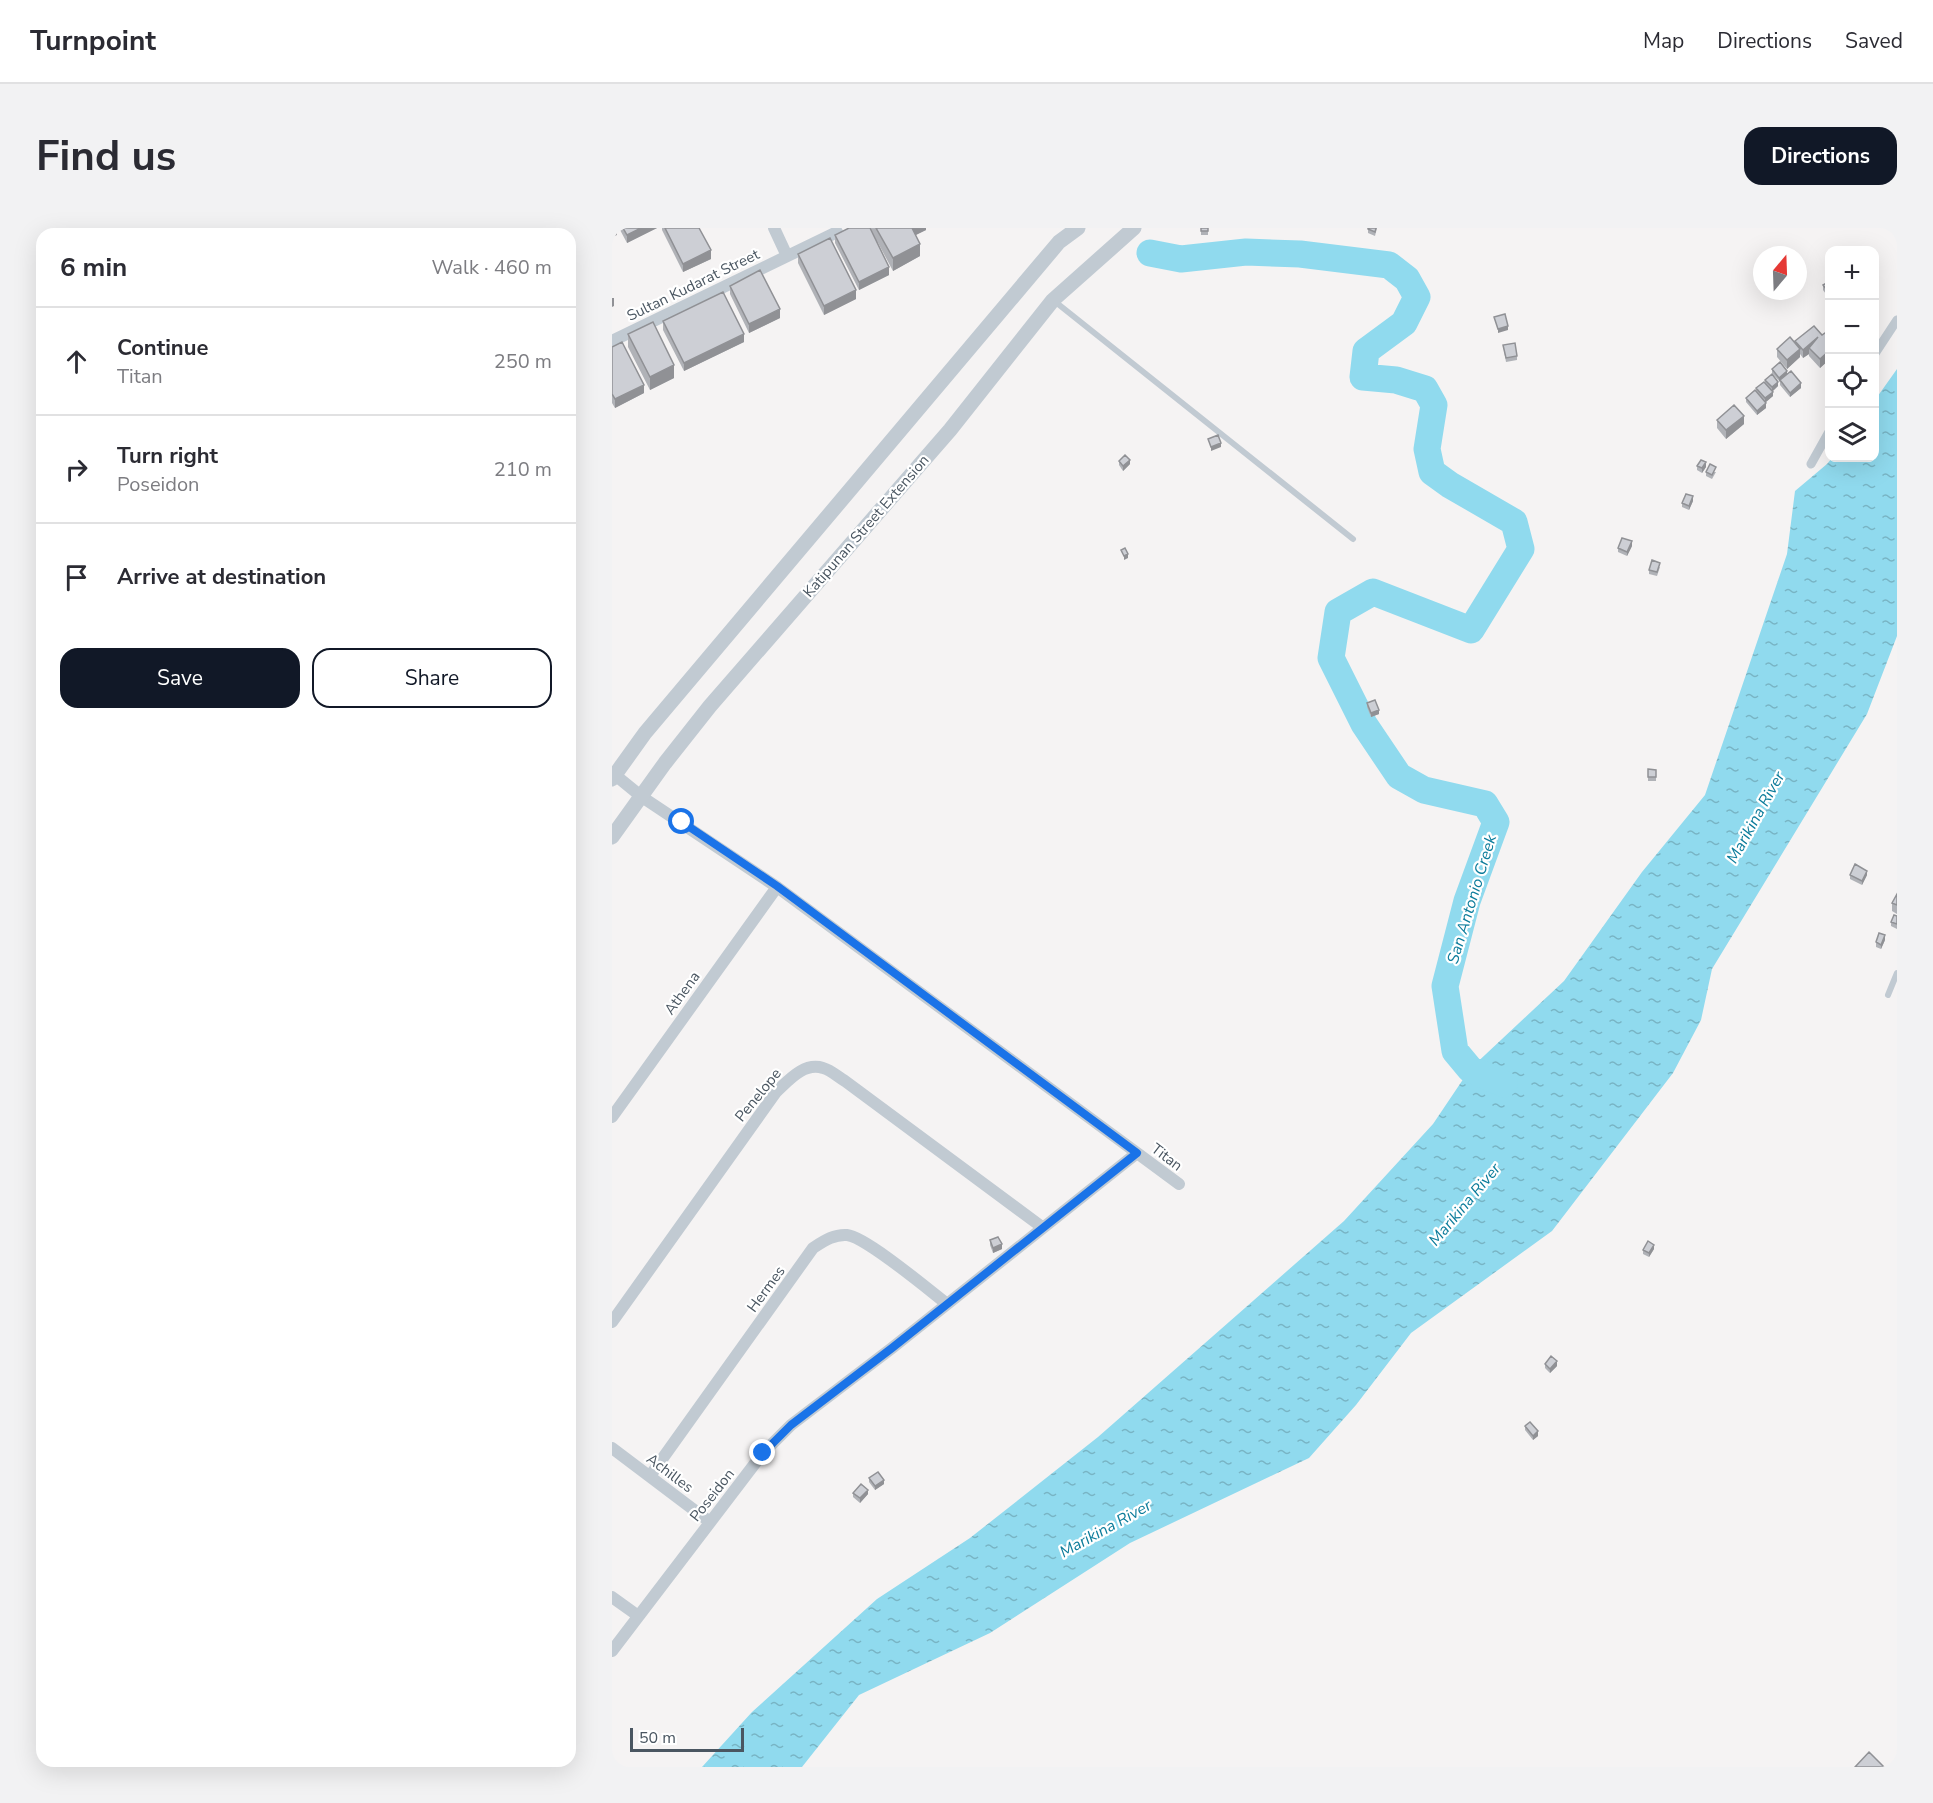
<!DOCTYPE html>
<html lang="en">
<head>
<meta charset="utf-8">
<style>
	:root { --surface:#fff; --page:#f2f2f3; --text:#2b2b33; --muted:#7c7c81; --line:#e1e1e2; --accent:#111827 }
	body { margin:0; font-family:"Nunito Sans",sans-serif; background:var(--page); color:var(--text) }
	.controls { position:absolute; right:18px; top:18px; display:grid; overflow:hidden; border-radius:12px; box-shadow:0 6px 24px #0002 }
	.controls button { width:54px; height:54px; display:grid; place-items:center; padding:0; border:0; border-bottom:2px solid var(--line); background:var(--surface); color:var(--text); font:30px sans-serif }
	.compass { position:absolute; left:1141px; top:18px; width:54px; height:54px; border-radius:50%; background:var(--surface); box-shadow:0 6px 24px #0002; rotate:19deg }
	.scale { position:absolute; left:18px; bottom:15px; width:114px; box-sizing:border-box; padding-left:6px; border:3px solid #4a5661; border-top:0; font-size:16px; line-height:21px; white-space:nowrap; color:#4a5661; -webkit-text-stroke:4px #fff; paint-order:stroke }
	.stop { position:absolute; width:18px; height:18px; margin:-14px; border:4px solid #1a73e8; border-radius:50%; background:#fff }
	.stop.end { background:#1a73e8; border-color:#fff; box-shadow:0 2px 6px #0008 }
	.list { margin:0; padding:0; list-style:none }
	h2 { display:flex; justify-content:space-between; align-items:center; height:78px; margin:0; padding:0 24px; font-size:26px }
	h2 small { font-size:20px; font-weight:400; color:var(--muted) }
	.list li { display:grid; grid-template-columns:39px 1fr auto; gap:18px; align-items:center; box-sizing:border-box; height:108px; padding:0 24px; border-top:2px solid var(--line) }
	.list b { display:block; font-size:22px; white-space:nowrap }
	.list p { margin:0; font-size:20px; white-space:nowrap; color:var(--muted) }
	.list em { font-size:20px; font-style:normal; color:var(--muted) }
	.actions { display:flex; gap:12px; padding:18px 24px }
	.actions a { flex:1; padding:14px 0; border:2px solid var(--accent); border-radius:18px; text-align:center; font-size:21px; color:var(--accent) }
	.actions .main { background:var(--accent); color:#fff }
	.icon { flex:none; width:33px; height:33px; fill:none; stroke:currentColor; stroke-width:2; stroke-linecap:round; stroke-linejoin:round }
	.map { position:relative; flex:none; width:1285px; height:1539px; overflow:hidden; border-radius:18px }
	header { display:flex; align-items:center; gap:36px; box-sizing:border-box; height:84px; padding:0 30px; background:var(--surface); border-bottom:2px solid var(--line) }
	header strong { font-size:28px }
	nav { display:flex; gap:33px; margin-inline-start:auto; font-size:21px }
	.intro { display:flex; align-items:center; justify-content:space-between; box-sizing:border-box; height:144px; padding:0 36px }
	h1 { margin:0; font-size:42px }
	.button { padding:15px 27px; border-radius:18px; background:var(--accent); color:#fff; font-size:21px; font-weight:700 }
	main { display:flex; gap:36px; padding:0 36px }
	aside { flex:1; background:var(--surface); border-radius:18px; box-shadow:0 6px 24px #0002 }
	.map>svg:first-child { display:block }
	.water { fill:url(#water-ripples) }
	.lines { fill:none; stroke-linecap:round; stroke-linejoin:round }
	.river { stroke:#90daee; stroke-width:27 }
	.service { stroke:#c1cad2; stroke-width:6 }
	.pedestrian { stroke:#c1cad2; stroke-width:9 }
	.minor { stroke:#c1cad2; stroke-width:12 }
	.tertiary { stroke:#c1cad2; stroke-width:15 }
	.wall { fill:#b0b2b7 }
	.shaded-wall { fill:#909195 }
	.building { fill:#cdcfd5; stroke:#909195; stroke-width:1.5 }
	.route { stroke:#1a73e8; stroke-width:8 }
	.labels { text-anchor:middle; stroke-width:4.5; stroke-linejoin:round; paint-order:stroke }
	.street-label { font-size:15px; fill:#4a5661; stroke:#fff }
	.water-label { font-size:16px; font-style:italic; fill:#0c7c9b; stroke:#fff }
</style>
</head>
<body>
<header>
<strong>Turnpoint</strong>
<nav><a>Map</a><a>Directions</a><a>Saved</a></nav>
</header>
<div class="intro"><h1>Find us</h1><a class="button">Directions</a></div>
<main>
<aside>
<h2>6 min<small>Walk · 460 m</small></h2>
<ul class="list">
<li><svg class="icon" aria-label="ahead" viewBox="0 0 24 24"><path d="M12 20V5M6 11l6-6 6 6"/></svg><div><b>Continue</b><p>Titan</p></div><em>250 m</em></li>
<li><svg class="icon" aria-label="right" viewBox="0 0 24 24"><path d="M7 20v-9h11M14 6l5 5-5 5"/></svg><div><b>Turn right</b><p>Poseidon</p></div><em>210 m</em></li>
<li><svg class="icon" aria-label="arrive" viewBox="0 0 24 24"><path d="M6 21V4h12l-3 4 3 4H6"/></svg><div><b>Arrive at destination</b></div></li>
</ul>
<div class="actions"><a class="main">Save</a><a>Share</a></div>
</aside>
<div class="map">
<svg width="1285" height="1539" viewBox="0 0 1285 1539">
	<defs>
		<pattern id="water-ripples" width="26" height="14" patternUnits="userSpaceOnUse" patternTransform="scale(1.5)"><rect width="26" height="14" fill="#90daee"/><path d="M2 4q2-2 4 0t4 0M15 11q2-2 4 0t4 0" fill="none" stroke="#78b4c4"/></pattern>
	</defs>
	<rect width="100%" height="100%" fill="#f5f3f3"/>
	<!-- water -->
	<path class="water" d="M1285 141V408L1255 486 1100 741 1089 792 1061 845 940 1003 799 1105 744 1177 697 1230 518 1315 378 1405 247 1467 190 1539H90L140 1484 265 1371 358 1310 486 1209 732 993 821 896 858 841 952 753 1030 644 1093 567 1175 326 1183 263 1215 236 1220 230H1262L1263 172Z"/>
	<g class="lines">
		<!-- river -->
		<path class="river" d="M538 25 569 31 634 24 688 26 777 37 795 51 805 69 792 95 754 123 751 149 784 152 813 161 822 177 815 221 820 244 838 257 902 294 909 321 859 402 761 364 726 384 719 430 752 496 787 548 812 562 873 576 884 594 855 673 833 758 843 823 858 841 892 856"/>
		<!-- service -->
		<path class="service" d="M441 72 741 311
			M1276 767 1285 745"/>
		<!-- pedestrian -->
		<path class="pedestrian" d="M1262 127 1285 92
			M1199 236 1218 202"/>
		<!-- minor -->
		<path class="minor" d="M162 0 175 28
			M0 113 225 4
			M3 547 30 569 165 659 567 956
			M0 889 165 659
			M0 1094 164 864C177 852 192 834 211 840 219 842 226 849 233 853L430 999
			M0 1220 98 1294
			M38 1248 201 1020C212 1013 222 1006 235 1007 254 1009 317 1062 335 1076
			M0 1369 25 1387
			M0 1423 151 1225 179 1197 280 1120 525 925"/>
		<!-- tertiary -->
		<path class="tertiary" d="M0 551 33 505 447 14 466 0
			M0 609 53 535 98 478 338 202 441 72 522 0"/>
	</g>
	<!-- wall -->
	<path class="wall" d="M7 0H45L15 15Z
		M50 0H87L99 31 71 44 50 2Z
		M237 0H314V2L303 7 308 28 281 43 265 13 277 47 247 62 223 15V7Z
		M589 0H596V7H589Z
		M756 0H765L763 8 756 5Z
		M186 26 244 71 212 87 186 35Z
		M1218 53V69L1217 70 1211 62V57Z
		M118 58 168 90 137 105 118 66Z
		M51 93 132 114 72 143 51 102Z
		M16 106 62 150 38 162 16 119Z
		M1210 107 1218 110V131L1208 140 1197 128V126L1191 130 1188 126V129L1175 141 1165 129V121L1183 116V113Z
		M891 117 905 128V132L894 134Z
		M0 119 32 165 3 180 0 175Z
		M1160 141 1175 145 1189 160 1178 169 1168 157V154L1160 145Z
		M1153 152 1166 158 1160 163 1161 168 1153 174 1154 180 1145 187 1134 174V170L1144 164V160L1153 155Z
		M1105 192 1132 196 1114 211 1105 200Z
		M507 233 518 236 511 243 507 237Z
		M1085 238 1094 239 1090 245 1085 242Z
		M1094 244H1104L1100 251 1094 248Z
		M1081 273 1077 282 1070 279V275Z
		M1020 318 1015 328 1006 324V320Z
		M1048 339 1045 348 1037 346V342Z
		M755 475 767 486 759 489 755 479Z
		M1036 541 1044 542V553H1036Z
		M1238 647H1255L1250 657 1238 651Z
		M1285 666V686L1280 683V675Z
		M1285 688V701L1279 698V694Z
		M1273 712 1269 721 1264 719V714Z
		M378 1012 390 1021 381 1025 378 1017Z
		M1042 1021 1037 1029 1031 1026V1022Z
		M933 1136 945 1138 938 1145 933 1140Z
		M913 1198 926 1208 921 1212 913 1202Z
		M257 1250 272 1256 263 1262 257 1254Z
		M241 1265 256 1266 248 1275 241 1269Z"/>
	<!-- shaded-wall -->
	<path class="shaded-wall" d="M2 0H5V7L0 9V1Z
		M29 0H45L15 15V7Z
		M298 0H314V2L298 10Z
		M308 16V28L281 43V30Z
		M99 22V31L71 44V36Z
		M277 39V47L247 62V54Z
		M244 62V71L212 87V78Z
		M0 70H2V78L0 79Z
		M168 81V90L137 105V96Z
		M896 98V102L886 105V101Z
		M132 106V114L72 143V135Z
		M1206 109 1197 120V126L1191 130V122Z
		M1188 121V129L1175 141V132Z
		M1218 122V131L1208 140V131Z
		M62 137V150L38 162V149Z
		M1175 143V147L1168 152 1167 154V150Z
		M1166 154V158L1160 164V159Z
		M1189 155V160L1178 169V165Z
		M32 157V165L3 180V171Z
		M1161 164V168L1153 175V170Z
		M1154 175V180L1145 187V183Z
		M1132 188V196L1114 211V202Z
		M609 215V219L599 223V219Z
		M518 232V236L511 243V238Z
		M1094 234V239L1090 245V240Z
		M1081 268V273L1077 282V278Z
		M1020 313V318L1015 328V324Z
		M516 326V330L512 332V328Z
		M767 482V486L759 489V485Z
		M1255 643V647L1250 657V653Z
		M1273 707V712L1269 721V717Z
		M390 1016V1021L381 1025V1020Z
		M1042 1017V1021L1037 1029V1025Z
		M945 1133V1138L938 1145V1141Z
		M926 1203V1208L921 1212V1208Z
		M272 1252V1256L263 1262V1258Z
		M256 1262V1266L248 1275V1270Z"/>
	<!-- building -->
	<path class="building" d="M11 0H29L15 7Z
		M53 0H87L99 22 71 36Z
		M237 0H258L277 39 247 54 223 7Z
		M264 0H300L308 16 281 30Z
		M589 0H596V3H589Z
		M756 0H764L763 4 756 1Z
		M218 10 244 62 212 78 186 26Z
		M148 42 168 81 137 96 118 58Z
		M1218 53V65H1217L1211 57Z
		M111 64 132 106 72 135 51 93Z
		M893 86 896 98 886 101 882 89Z
		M41 94 62 137 38 149 16 106Z
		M1202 98 1210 107 1213 105 1218 110V122L1208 131 1197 120 1206 109 1191 122 1183 113Z
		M1178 109 1188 121 1175 132 1165 121Z
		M10 114 32 157 3 171 0 166V119Z
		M903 115 905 128 894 130 891 117Z
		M1168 134 1175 143 1167 150 1160 141Z
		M1179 143 1189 155 1178 165 1168 152Z
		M1160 146 1166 154 1160 159 1153 152Z
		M1152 154 1161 164 1153 170 1144 160Z
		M1143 162 1154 175 1145 183 1134 170Z
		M1122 177 1132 188 1114 202 1105 192Z
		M606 207 609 215 599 219 596 211Z
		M513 227 518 232 511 238 507 233Z
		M1089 232 1094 234 1090 240 1085 238Z
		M1098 236 1104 239 1100 247 1094 244Z
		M1074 266 1081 268 1077 278 1070 275Z
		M1010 310 1020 313 1015 324 1006 320Z
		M513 320 516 326 512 328 509 322Z
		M1040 332 1048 335 1045 344 1037 342Z
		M763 472 767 482 759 485 755 475Z
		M1036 541 1044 542V549H1036Z
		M1243 636 1255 643 1250 653 1238 647Z
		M1285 666V677L1280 675Z
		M1282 687 1285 688V696L1279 694Z
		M1267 705 1273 707 1269 717 1264 714Z
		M386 1009 390 1016 381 1020 378 1012Z
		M1036 1013 1042 1017 1037 1025 1031 1022Z
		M939 1128 945 1133 938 1141 933 1136Z
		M918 1194 926 1203 921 1208 913 1198Z
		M266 1244 272 1252 263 1258 257 1250Z
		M249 1256 256 1262 248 1270 241 1265Z
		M1257 1524 1272 1539H1243Z
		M1285 1532V1539H1283L1281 1537Z"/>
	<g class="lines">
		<!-- route -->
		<path class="route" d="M70 594 165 658 525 925 280 1120 179 1197 151 1225"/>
	</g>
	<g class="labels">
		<!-- street labels -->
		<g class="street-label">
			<text transform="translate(81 57) rotate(-26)" y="5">Sultan Kudarat Street</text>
			<text transform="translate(254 298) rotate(-49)" y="5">Katipunan Street Extension</text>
			<text transform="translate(70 765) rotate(-54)" y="5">Athena</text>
			<text transform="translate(146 867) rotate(-51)" y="5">Penelope</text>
			<text transform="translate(555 929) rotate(37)" y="5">Titan</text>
			<text transform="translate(154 1061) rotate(-54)" y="5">Hermes</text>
			<text transform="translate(58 1245) rotate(37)" y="5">Achilles</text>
			<text transform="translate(100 1267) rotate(-52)" y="5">Poseidon</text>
		</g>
		<!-- water labels -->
		<g class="water-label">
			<text transform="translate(1143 589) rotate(-61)" y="6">Marikina River</text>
			<text transform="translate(859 671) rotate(-73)" y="6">San Antonio Creek</text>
			<text transform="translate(852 976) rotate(-50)" y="6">Marikina River</text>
			<text transform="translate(493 1300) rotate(-29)" y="6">Marikina River</text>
		</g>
	</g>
</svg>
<div class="controls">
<button>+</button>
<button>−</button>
<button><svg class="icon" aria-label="locate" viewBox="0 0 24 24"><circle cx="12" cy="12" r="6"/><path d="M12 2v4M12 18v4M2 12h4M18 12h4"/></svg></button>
<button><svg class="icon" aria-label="layers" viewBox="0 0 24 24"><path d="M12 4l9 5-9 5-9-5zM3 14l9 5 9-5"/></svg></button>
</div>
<svg class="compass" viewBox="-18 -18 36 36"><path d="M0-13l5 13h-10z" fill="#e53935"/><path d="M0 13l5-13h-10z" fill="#7c7c81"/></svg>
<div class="scale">50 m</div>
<div class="stop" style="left:70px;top:594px"></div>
<div class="stop end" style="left:151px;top:1225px"></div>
</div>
</main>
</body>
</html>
